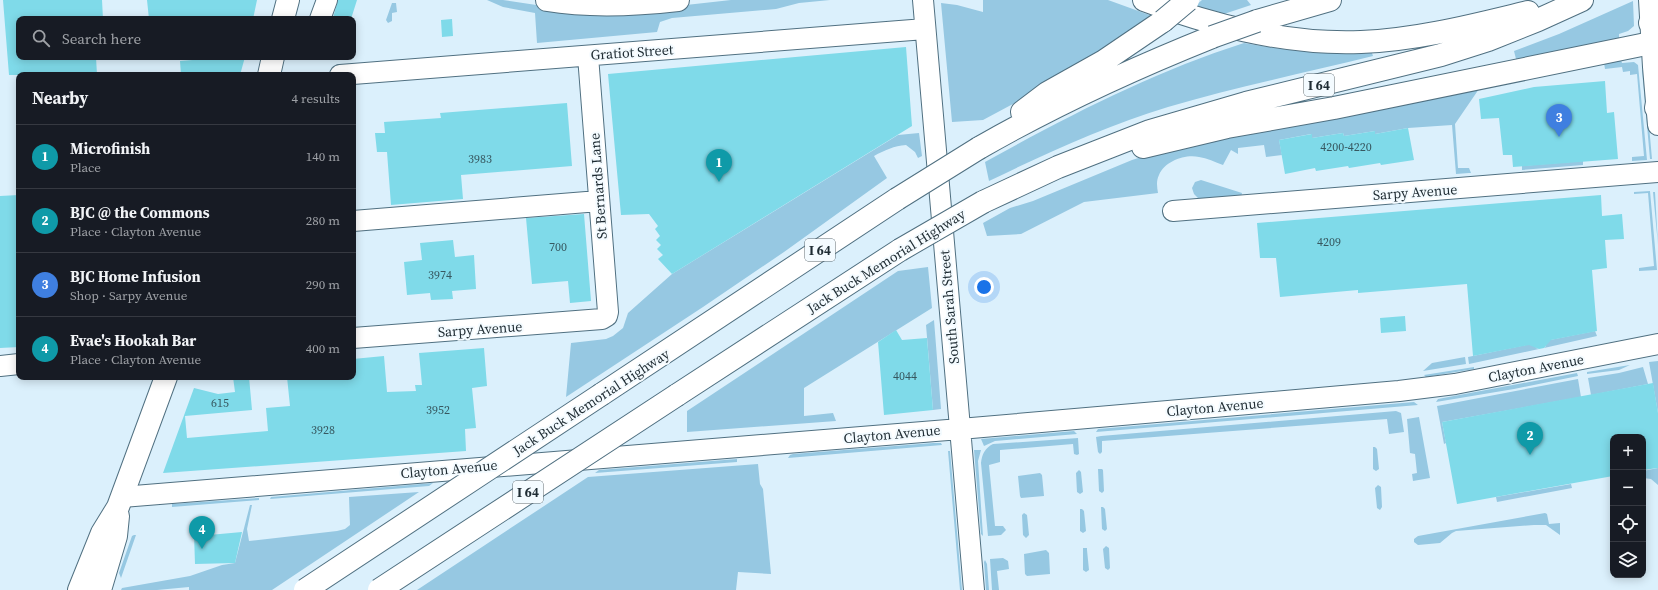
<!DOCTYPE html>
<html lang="en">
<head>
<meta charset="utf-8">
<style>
	:root { --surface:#171b24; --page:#242831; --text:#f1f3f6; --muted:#9ea1a6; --line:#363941; --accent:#d93025 }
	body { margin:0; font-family:"Source Serif 4",serif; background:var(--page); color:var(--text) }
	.controls { position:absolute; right:12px; bottom:12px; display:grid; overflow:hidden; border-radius:8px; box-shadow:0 2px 10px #0003 }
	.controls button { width:36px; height:36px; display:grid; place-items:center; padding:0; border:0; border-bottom:1px solid var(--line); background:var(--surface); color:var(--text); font:20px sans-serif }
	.you { position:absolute; left:984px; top:287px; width:14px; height:14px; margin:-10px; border:3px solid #fff; border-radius:50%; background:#1a73e8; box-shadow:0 0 0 6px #1a73e833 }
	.badge { display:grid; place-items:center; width:26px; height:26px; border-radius:50%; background:var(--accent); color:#fff; font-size:13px; font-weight:700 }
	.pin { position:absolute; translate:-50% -33px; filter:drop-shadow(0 1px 2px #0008) }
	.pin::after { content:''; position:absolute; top:21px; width:14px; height:12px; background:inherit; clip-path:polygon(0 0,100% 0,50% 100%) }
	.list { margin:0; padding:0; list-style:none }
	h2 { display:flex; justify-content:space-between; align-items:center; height:52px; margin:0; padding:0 16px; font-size:17px }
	h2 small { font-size:13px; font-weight:400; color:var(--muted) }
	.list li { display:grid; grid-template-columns:26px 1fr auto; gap:12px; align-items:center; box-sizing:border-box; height:64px; padding:0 16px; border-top:1px solid var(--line) }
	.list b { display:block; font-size:15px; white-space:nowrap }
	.list p { margin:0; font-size:13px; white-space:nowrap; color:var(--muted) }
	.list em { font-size:13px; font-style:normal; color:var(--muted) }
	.icon { flex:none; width:22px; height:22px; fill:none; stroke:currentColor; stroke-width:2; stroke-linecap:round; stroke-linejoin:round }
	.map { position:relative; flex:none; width:1658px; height:590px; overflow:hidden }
	.search { position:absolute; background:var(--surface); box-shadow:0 2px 10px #0003; left:16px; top:16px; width:340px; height:44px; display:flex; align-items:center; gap:10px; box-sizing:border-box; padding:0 14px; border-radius:8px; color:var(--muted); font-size:15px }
	.panel { position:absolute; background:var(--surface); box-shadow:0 2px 10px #0003; left:16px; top:72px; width:340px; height:308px; border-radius:8px }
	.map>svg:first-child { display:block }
	.green { fill:#96c8e2 }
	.building { fill:#7fdae9 }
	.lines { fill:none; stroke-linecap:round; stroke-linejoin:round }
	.minor-casing { stroke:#507081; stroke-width:22 }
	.major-casing { stroke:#507081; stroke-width:24 }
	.highway-casing { stroke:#507081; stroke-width:24 }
	.minor { stroke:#fff; stroke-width:20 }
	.major { stroke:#fff; stroke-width:22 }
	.highway { stroke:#fff; stroke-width:22 }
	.highway-bridge-casing { stroke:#507081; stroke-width:24; stroke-linecap:butt }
	.highway-bridge { stroke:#fff; stroke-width:22 }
	.labels { text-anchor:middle; stroke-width:4; stroke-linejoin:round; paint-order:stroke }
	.number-label { font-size:12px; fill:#375860 }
	.shield { fill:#f4fbff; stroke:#5f6a70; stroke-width:1 }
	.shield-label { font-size:13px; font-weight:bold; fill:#1f2c33 }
	.street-label { font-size:14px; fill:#1f2c33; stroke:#f4fbff }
</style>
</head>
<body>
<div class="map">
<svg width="1658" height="590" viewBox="0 0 1658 590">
	<rect width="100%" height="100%" fill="#dbf0fc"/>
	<!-- green -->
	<path class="green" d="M487 0H503L563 9 659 8 731 0H830L799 3 776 9 672 18 660 22 657 32 537 43 535 13 503 7Z
		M983 0H1108L1155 17 1089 63 983 120 952 122 941 3 957 5 983 12Z
		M1202 0H1247L1251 5 1221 15 1195 6Z
		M1633 1 1634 26 1628 31 1619 34V39L1516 59 1514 51 1559 34Z
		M392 3H396L397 12 392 13V21L388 23 386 20Z
		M1244 43C1289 51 1327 54 1372 53L1373 56C1305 73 1235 87 1168 107 1106 126 1047 153 989 181L985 162C1068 116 1153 72 1244 43Z
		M1621 60 1622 63 1634 62 1638 65 1647 160 1632 161V157L1644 156 1637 74 1630 75V71L1623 72 1622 67 1605 69 1604 63Z
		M1642 70H1644L1652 159H1650Z
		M1481 86 1455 124 1458 168H1469L1471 173H1469L1456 174 1452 125 1408 128 1375 134V131L1344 136 1343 133 1312 138 1311 134 1279 140 1282 155 1266 157 1264 145 1238 148V154L1231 150 1223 165C1215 162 1207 158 1199 157 1185 154 1165 161 1159 175 1156 181 1157 187 1158 193L1084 202 1021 234 987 236 983 223 1010 208 1033 201 1132 160 1173 147Z
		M919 133 922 156 918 158 915 152 906 145C894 146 885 150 874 156L887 178 784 252 703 307 566 397 571 343 606 339 613 336 623 328 628 313 672 274 898 135Z
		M1583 161V165L1522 170V166Z
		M1201 180 1242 193 1241 197 1199 199 1194 194 1192 188 1195 182Z
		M1650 191 1657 270 1639 271V268L1654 266 1648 193 1634 194V192Z
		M1653 192H1655L1658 245Z
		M928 267 932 308 804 388V416L833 413 836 421 687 432V411L898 271Z
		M934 320 941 409 933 410 926 325Z
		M1595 331 1597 336 1544 348 1546 346 1545 341Z
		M1535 343 1536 348 1539 349 1469 364 1468 357Z
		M1465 357 1466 364 1423 371 1432 363Z
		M1658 361V413L1649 362Z
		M1630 365 1619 370 1587 374V372Z
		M1474 367V369L1426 377 1424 375Z
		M1643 367 1648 384 1591 395 1588 378 1619 373Z
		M1577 373 1578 376 1514 389 1436 402 1438 399Z
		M1578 379 1581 397 1442 422 1446 443 1444 444 1437 406Z
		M1414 402 1418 405 1096 432 1098 429Z
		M1396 411 1401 413 1404 432 1389 434 1387 419 1102 441V452L1100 454 1098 452 1096 437 1101 436Z
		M1419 417 1430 478 1413 481 1412 474 1417 473 1415 454 1410 453 1407 419Z
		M1074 431 1077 434 995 441 984 446 981 439Z
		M1078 438 1079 454 1077 455 1074 454 1073 444 1000 450V462L989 465 995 526H1003L1006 530 1001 535 988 536 981 463C982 454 985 448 993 444Z
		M933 443H941L942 445 788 458 790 455 793 454Z
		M1373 447H1375L1377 449 1379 469 1376 471 1373 469Z
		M974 450H981L978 461 983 536 981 534Z
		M948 451H950L962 590H960Z
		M737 459V462L595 473 599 470Z
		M758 464 760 484 763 489 771 574 738 572 736 590H417L588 477Z
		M1658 468V485L1651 479 1643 478V471Z
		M1098 469H1102L1103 470 1104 491 1102 493 1099 491Z
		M1079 470 1081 472 1083 492 1080 494 1077 492 1076 473Z
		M1040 473 1042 475 1044 496 1021 498 1020 496 1018 476Z
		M433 483 429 486 270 499 271 497Z
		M1571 484 1572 488 1497 502 1496 497Z
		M1378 485 1381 487 1382 507 1380 510 1377 508 1375 488Z
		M419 492 272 590H189V587L157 590H121L122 588 190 576 222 565 235 563 250 505H252L247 529 249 541 337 531 345 529 350 525 349 497Z
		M259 498V500L172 507V504Z
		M1101 507H1103L1105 509 1107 529 1105 531 1102 529Z
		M1080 509H1082L1084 511 1086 531 1083 533 1080 531Z
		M1024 513 1027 515 1029 535 1026 538 1023 535 1022 515Z
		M1545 513 1547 514 1549 524 1560 523V535L1546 525H1534L1456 531 1452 533 1440 543 1418 545 1414 542V539L1418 536Z
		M134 535H136L121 578 119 573 132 536Z
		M1106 546 1109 548 1110 568 1108 570 1105 568 1103 549Z
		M1083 548H1087V550L1089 570 1086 572 1083 570Z
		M1046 550 1049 553 1050 574 1027 576 1025 574 1024 554Z
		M1003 558 1008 561 1009 569 997 571 999 590H992L990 559Z
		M985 560 987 564 989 590H986L984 562Z"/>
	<!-- building -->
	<path class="building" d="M3 0H102L103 19H19V57H96L97 75H9Z
		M147 0H257L253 19H149Z
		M338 0H357L351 19 333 18Z
		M452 19 453 36 442 37 441 20Z
		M906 47 912 126 672 274 658 259 663 255 657 249 661 245 656 240 660 236 655 229 658 226 649 214 621 215 608 74Z
		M230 57H245L240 75H181L180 61Z
		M1605 81 1607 113 1614 112 1618 159 1513 167 1512 155H1503L1499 118 1481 119 1479 99 1534 87Z
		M567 103 572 166 461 175 463 199 391 205 387 152H377L375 133H385L384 122 441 118 440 113Z
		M1408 128 1414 160 1381 165 1380 163 1349 168 1348 166 1316 171 1315 168 1285 174 1279 140 1312 134V138L1343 133 1344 136 1375 131V134Z
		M19 195V347L0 348V196Z
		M1601 195 1602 216 1622 214 1624 239 1605 240 1607 268 1592 270 1597 331 1551 340 1544 348 1539 349 1529 345 1473 356 1467 284 1358 293V290L1280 297 1276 258H1260L1257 223Z
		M584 214 591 301 570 303 568 281 532 284 526 218Z
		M453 240 455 257 474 255 476 289 452 291 453 299 431 300 430 293 407 295 404 262 422 260 420 243Z
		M1405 316 1406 331 1381 333 1380 318Z
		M896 330 902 340 927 338 933 410 884 415 878 342Z
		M484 348 487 386 472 388 476 428 465 429 466 451 163 473 194 388 218 394 235 392 233 377H249L252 410 185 416 187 438 268 431 266 408 290 406 287 377H353V359L384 356 387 392 416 391 415 385H422L419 353Z
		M1653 383 1658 413V468L1643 470V437H1613V476L1457 504 1442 422Z
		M242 532 235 563 195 564 194 534 209 533V535Z"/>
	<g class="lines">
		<defs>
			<path id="minor" d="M923 0 974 590
				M1649 0 1653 67 1658 125
				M320 19 327 0
				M340 75 925 29
				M1173 211 1658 172
				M353 221 599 201
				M353 338 602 319 607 316 608 312 588 56
				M0 366 19 364
				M122 497 960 429 1399 391 1455 384 1658 344"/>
			<path id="major" d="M283 19 288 0
				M269 75 273 57
				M79 590 102 533 118 507 166 377
				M100 590 116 536 118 516"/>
			<path id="highway" d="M547 0C590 7 634 5 678 0
				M1144 0C1213 26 1287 45 1361 42 1417 40 1474 25 1528 12
				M1257 21 1330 0
				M1650 23H1658
				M1656 108 1658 97
				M1022 112 1047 93 1104 61 1163 21
				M1143 147 1227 127 1334 108 1651 43
				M979 148C1054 105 1132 69 1212 37
				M983 202 1058 167 1150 131 1246 103 1441 55 1488 40 1538 20 1582 0
				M602 394 897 199
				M677 395 900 250"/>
		</defs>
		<!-- minor casing -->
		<use href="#minor" class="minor-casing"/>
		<!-- major casing -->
		<use href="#major" class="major-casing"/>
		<!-- highway casing -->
		<use href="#highway" class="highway-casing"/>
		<!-- minor -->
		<use href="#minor" class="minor"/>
		<!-- major -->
		<use href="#major" class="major"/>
		<!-- highway -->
		<use href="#highway" class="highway"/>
		<defs>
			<path id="highway-bridge" d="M1163 21 1188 0
				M1212 37 1257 21
				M897 199 979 148
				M900 250 983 202
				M305 590 602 394
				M379 590 677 395"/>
		</defs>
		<!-- highway-bridge casing -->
		<use href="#highway-bridge" class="highway-bridge-casing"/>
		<!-- highway-bridge -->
		<use href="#highway-bridge" class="highway-bridge"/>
	</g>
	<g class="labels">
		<!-- number labels -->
		<g class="number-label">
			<text x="1346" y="151">4200-4220</text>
			<text x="480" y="163">3983</text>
			<text x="1329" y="246">4209</text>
			<text x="558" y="251">700</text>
			<text x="440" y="279">3974</text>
			<text x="905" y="380">4044</text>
			<text x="220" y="407">615</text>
			<text x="438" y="414">3952</text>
			<text x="323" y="434">3928</text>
		</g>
		<!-- shield labels -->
		<g class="shield">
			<rect x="1304" y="74" width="30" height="22" rx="3"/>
			<rect x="805" y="239" width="30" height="22" rx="3"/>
			<rect x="513" y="481" width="30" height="22" rx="3"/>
		</g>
		<g class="shield-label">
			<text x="1319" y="90">I 64</text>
			<text x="820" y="255">I 64</text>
			<text x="528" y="497">I 64</text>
		</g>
		<!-- street labels -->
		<g class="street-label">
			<text transform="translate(632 52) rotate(-4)" y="5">Gratiot Street</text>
			<text transform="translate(598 186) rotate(-94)" y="5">St Bernards Lane</text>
			<text transform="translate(1415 192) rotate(-4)" y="5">Sarpy Avenue</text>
			<text transform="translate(886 261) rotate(-32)" y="5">Jack Buck Memorial Highway</text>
			<text transform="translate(949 307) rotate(-95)" y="5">South Sarah Street</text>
			<text transform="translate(480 329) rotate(-4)" y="5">Sarpy Avenue</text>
			<text transform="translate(1536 368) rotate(-11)" y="5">Clayton Avenue</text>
			<text transform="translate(591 402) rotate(-33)" y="5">Jack Buck Memorial Highway</text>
			<text transform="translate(1215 407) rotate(-5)" y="5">Clayton Avenue</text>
			<text transform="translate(892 434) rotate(-5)" y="5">Clayton Avenue</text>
			<text transform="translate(449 469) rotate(-5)" y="5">Clayton Avenue</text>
		</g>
	</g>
</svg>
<div class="controls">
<button>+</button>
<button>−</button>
<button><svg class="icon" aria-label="locate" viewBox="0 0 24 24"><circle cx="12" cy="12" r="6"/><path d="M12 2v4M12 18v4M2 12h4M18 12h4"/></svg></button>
<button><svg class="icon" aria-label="layers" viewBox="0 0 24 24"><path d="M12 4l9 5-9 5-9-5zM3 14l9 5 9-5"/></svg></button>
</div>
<div class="you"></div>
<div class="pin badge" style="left:719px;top:182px;background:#0f9aa8">1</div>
<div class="pin badge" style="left:1530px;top:455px;background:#0f9aa8">2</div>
<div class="pin badge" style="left:1559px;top:137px;background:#3f7fe0">3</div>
<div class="pin badge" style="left:202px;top:549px;background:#0f9aa8">4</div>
<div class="search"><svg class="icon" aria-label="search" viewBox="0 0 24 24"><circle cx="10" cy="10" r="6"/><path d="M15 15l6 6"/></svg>Search here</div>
<section class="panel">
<h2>Nearby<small>4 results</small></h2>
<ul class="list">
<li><span class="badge" style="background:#0f9aa8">1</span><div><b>Microfinish</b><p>Place</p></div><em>140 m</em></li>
<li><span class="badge" style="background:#0f9aa8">2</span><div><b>BJC @ the Commons</b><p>Place · Clayton Avenue</p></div><em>280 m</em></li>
<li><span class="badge" style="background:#3f7fe0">3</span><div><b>BJC Home Infusion</b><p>Shop · Sarpy Avenue</p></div><em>290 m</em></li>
<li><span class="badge" style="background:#0f9aa8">4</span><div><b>Evae's Hookah Bar</b><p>Place · Clayton Avenue</p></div><em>400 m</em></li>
</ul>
</section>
</div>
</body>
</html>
